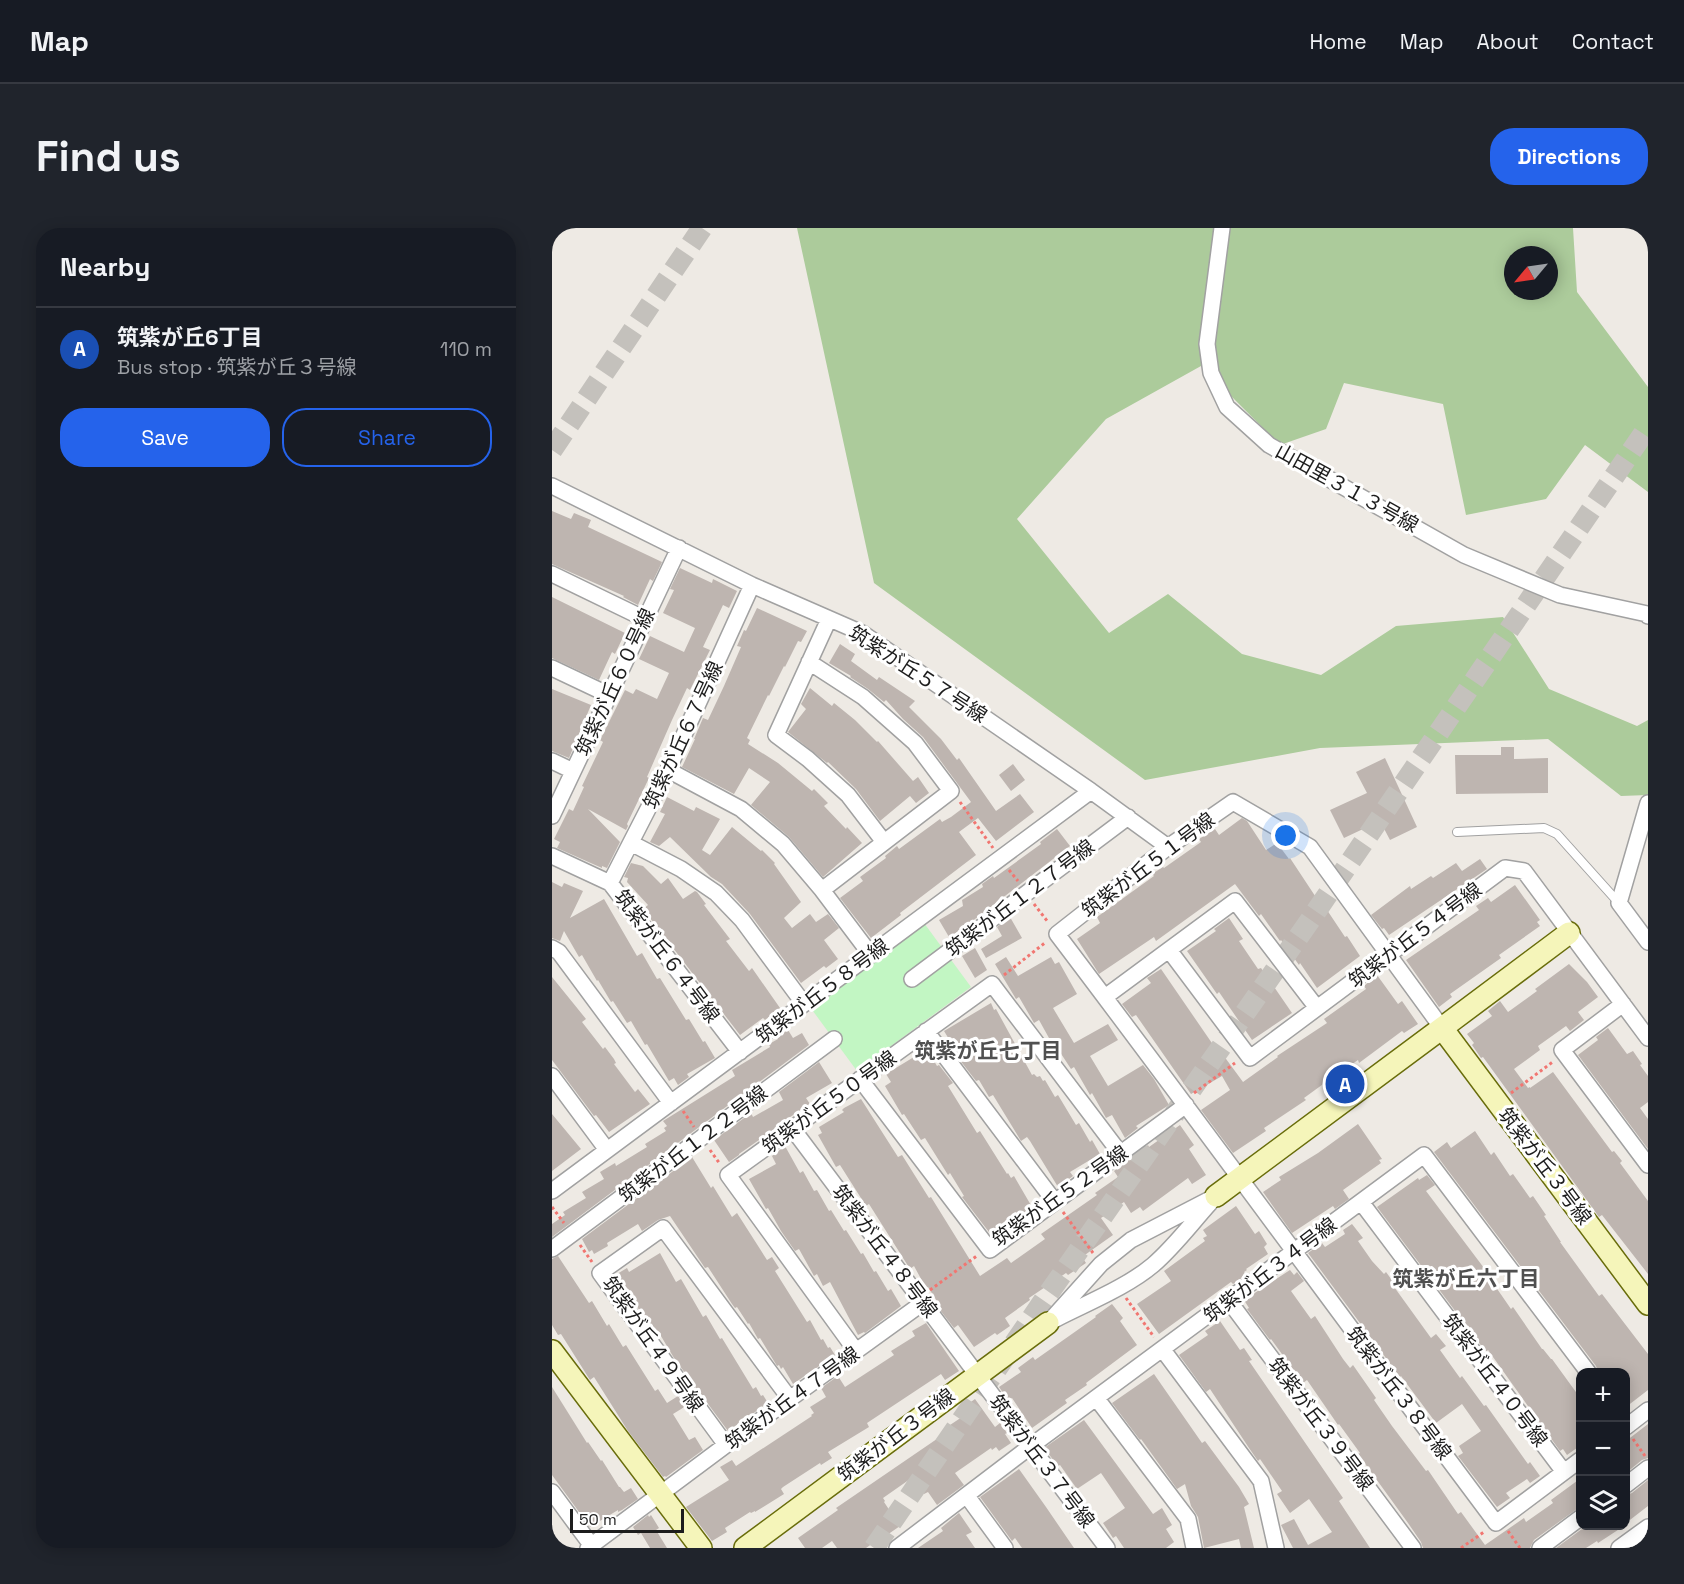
<!DOCTYPE html>
<html lang="en">
<head>
<meta charset="utf-8">
<style>
	:root { --surface:#171b24; --page:#20242c; --text:#f1f3f6; --muted:#9ea1a6; --line:#363941; --accent:#2563eb }
	body { margin:0; font-family:"Space Grotesk","Noto Sans JP",sans-serif; background:var(--page); color:var(--text) }
	.controls { position:absolute; right:18px; bottom:18px; display:grid; overflow:hidden; border-radius:12px; box-shadow:0 3px 15px #0003 }
	.controls button { width:54px; height:54px; display:grid; place-items:center; padding:0; border:0; border-bottom:2px solid var(--line); background:var(--surface); color:var(--text); font:30px sans-serif }
	.compass { position:absolute; left:952px; top:18px; width:54px; height:54px; border-radius:50%; background:var(--surface); box-shadow:0 3px 15px #0003; rotate:241deg }
	.scale { position:absolute; left:18px; bottom:15px; width:114px; box-sizing:border-box; padding-left:6px; border:3px solid #1d1d1d; border-top:0; font-size:16px; line-height:21px; white-space:nowrap; color:#1d1d1d; -webkit-text-stroke:4px #fff; paint-order:stroke }
	.you { position:absolute; left:734px; top:608px; width:21px; height:21px; margin:-15px; border:4px solid #fff; border-radius:50%; background:#1a73e8; box-shadow:0 0 0 9px #1a73e833 }
	.badge { display:grid; place-items:center; width:39px; height:39px; border-radius:50%; background:var(--accent); color:#fff; font-size:20px; font-weight:700 }
	.pin { position:absolute; translate:-50% -50%; border:3px solid #fff; box-shadow:0 2px 6px #0006 }
	.list { margin:0; padding:0; list-style:none }
	h2 { display:flex; justify-content:space-between; align-items:center; height:78px; margin:0; padding:0 24px; font-size:26px }
	h2 small { font-size:20px; font-weight:400; color:var(--muted) }
	.list li { display:grid; grid-template-columns:39px 1fr auto; gap:18px; align-items:center; box-sizing:border-box; height:84px; padding:0 24px; border-top:2px solid var(--line) }
	.list b { display:block; font-size:22px; white-space:nowrap }
	.list p { margin:0; font-size:20px; white-space:nowrap; color:var(--muted) }
	.list em { font-size:20px; font-style:normal; color:var(--muted) }
	.actions { display:flex; gap:12px; padding:18px 24px }
	.actions a { flex:1; padding:14px 0; border:2px solid var(--accent); border-radius:24px; text-align:center; font-size:21px; color:var(--accent) }
	.actions .main { background:var(--accent); color:#fff }
	.icon { flex:none; width:33px; height:33px; fill:none; stroke:currentColor; stroke-width:2; stroke-linecap:round; stroke-linejoin:round }
	.map { position:relative; flex:none; width:1096px; height:1320px; overflow:hidden; border-radius:24px }
	header { display:flex; align-items:center; gap:36px; box-sizing:border-box; height:84px; padding:0 30px; background:var(--surface); border-bottom:2px solid var(--line) }
	header strong { font-size:28px }
	nav { display:flex; gap:33px; margin-inline-start:auto; font-size:21px }
	.intro { display:flex; align-items:center; justify-content:space-between; box-sizing:border-box; height:144px; padding:0 36px }
	h1 { margin:0; font-size:42px }
	.button { padding:15px 27px; border-radius:24px; background:var(--accent); color:#fff; font-size:21px; font-weight:700 }
	main { display:flex; gap:36px; padding:0 36px }
	aside { flex:1; background:var(--surface); border-radius:24px; box-shadow:0 3px 15px #0003 }
	.map>svg:first-child { display:block }
	.forest { fill:#accb9b; fill-rule:evenodd }
	.park { fill:#c2f6c3 }
	.building { fill:#beb5b0 }
	.lines { fill:none; stroke-linecap:round; stroke-linejoin:round }
	.secondary-tunnel { stroke:#c4c1bc; stroke-width:21; stroke-dasharray:21 10; stroke-linecap:butt }
	.lane-casing { stroke:#a1a1a1; stroke-width:10 }
	.street-casing { stroke:#a1a1a1; stroke-width:18 }
	.secondary-casing { stroke:#696d0b; stroke-width:24 }
	.path { stroke:#f17671; stroke-width:3; stroke-dasharray:3 3; stroke-linecap:butt }
	.lane { stroke:#fff; stroke-width:8 }
	.street { stroke:#fff; stroke-width:15 }
	.secondary { stroke:#f5f5ba; stroke-width:21 }
	.labels { text-anchor:middle; stroke-width:6; stroke-linejoin:round; paint-order:stroke }
	.street-label { font-size:20px; fill:#1d1d1d; stroke:#fff }
	.neighbourhood-label { font-size:21px; font-weight:bold; fill:#505050; stroke:#fff }
</style>
</head>
<body>
<header>
<strong>Map</strong>
<nav><a>Home</a><a>Map</a><a>About</a><a>Contact</a></nav>
</header>
<div class="intro"><h1>Find us</h1><a class="button">Directions</a></div>
<main>
<aside>
<h2>Nearby<small></small></h2>
<ul class="list">
<li><span class="badge" style="background:#1a4fb4">A</span><div><b>筑紫が丘6丁目</b><p>Bus stop · 筑紫が丘３号線</p></div><em>110 m</em></li>
</ul>
<div class="actions"><a class="main">Save</a><a>Share</a></div>
</aside>
<div class="map">
<svg width="1096" height="1320" viewBox="0 0 1096 1320">
	<rect width="100%" height="100%" fill="#eeeae4"/>
	<!-- forest -->
	<path class="forest" d="M245 0H1021L1025 64 1096 159V264L1033 217 994 271 914 287 891 176 792 155 774 201 728 217 649 138 554 191 465 291 557 405 616 366 690 426 769 447 844 398 951 389 997 461 1085 498 1096 492V567L1069 568 996 511 768 520 593 552 322 355ZM961 27H997V63H961Z"/>
	<!-- park -->
	<path class="park" d="M372 695 419 759 305 843 258 779Z"/>
	<!-- building -->
	<path class="building" d="M0 283 19 291 22 285 39 292 36 299 110 334 101 353 98 351 86 377 71 369 72 368 0 336Z
		M128 340 160 355 161 351 185 363 177 380 171 377 151 419 158 422 138 462 135 460 120 492 95 549 97 550 75 596 76 598 74 602 36 581 68 614 55 640 50 638V640L5 620 8 614 2 611 17 581 21 583 32 559 30 558 51 514 48 512 73 462 81 466 84 461 105 471 117 445 87 431 98 408 132 424 143 400 111 385 122 362 118 361Z
		M0 369 73 405 63 426 60 424 47 452 0 430Z
		M205 380 255 403 249 414 246 413 233 439 232 438 217 468 216 467 195 510 198 512 196 516 226 535 260 563 262 561 276 575 272 578 294 601 295 599 310 615 271 649 237 609 199 577 218 554 197 540 182 566 130 539 143 511H142L151 490 156 492 172 458 189 419 185 418 192 402 194 403Z
		M288 416 303 426 299 433 325 452 327 449 363 473 357 479 389 511 405 532 407 530 444 583 468 566 482 584 444 613 426 590 407 604 424 627 348 685 349 687 319 710 288 670 311 653 308 649 334 630 333 628 345 618 347 621 388 591 390 594 399 589 419 574 371 509 351 491 334 472 332 474 316 461 298 449 299 448 277 435Z
		M258 460 280 478 282 475 303 492 325 514 326 513 361 553 366 549 377 565 364 575 358 568 328 593 304 561 276 534 275 535 236 504 254 481 249 476Z
		M0 461 39 477 17 530 0 523Z
		M949 519H962V531L996 530V565L904 566 903 527H949Z
		M833 530 865 599 838 612 828 593 792 610 778 582 815 565 804 544Z
		M461 536 473 552 459 563 447 547Z
		M115 569 142 583 144 579 168 591 150 622 158 627 180 599 209 623 210 622 223 635 222 636 249 674 232 690 240 700 258 686 264 694 276 686 287 700 272 712 286 731 274 740 272 738 249 755 198 686 170 656 159 649 118 609 107 618 98 614 113 586 108 584Z
		M690 590 695 593 714 622 725 615 737 631 738 630 773 683 775 682 793 709 795 708 808 728 765 760 748 735 747 737 729 712 728 713 709 686 707 688 683 656 604 713 602 709 547 746 525 711 548 695 545 689 602 648 600 646 611 639 612 640 649 614 647 611 663 601 667 607Z
		M505 601 518 618 410 701 397 709 387 692 411 678 410 672 431 659 430 656 441 648 442 650 489 616 488 614Z
		M928 631 935 641 837 707 832 700 830 701 819 687 858 658 859 661 879 648 881 650 904 635 910 643Z
		M79 635 91 638 109 656 116 650 131 671 143 663 145 664 154 676 152 677 178 711 174 713 197 743 200 740 228 780 213 792 211 790 188 807 91 681 96 677 75 654 76 650 72 649Z
		M0 654 10 659 12 655 31 663 18 690 52 671 85 728 90 725 105 751 108 750 134 792 137 791 151 814 153 813 163 830 135 846 137 849 126 857 122 850 117 853 95 816 93 817 79 793 75 795 61 773 59 774 46 752 45 753 30 727 27 729 12 703 8 713 0 710Z
		M963 657 988 692 985 694 988 698 947 727 949 730 898 766 900 769 887 779 854 732 927 682 924 678 936 670 939 674Z
		M458 689 470 710 434 730 429 721 450 708 445 699Z
		M677 690 691 711 687 713 706 741 709 740 740 785 700 812 667 764 665 766 635 723 664 703 662 701Z
		M423 720 435 742 423 750 410 728Z
		M454 729 466 748 499 729 503 736 507 734 525 766 501 780 522 815 556 796 566 812 538 828 556 858 591 837 602 851 617 877 584 898 586 900 573 910 560 887 554 890 540 865 538 867 522 839 519 841 504 818 502 819 487 792 482 795 467 769 464 771 443 736Z
		M1017 736 1035 754 1046 769 1026 784 1032 792 1018 803 1014 798 986 818 988 822 962 841 976 860 978 859V860L1001 844 1060 924 1062 923 1070 933 1068 935 1096 973V1046L1050 987 1047 989 931 829 929 830 920 817 922 815 915 806 940 788 936 783 948 773 956 784 985 763 983 761Z
		M609 741 664 821 666 820 691 854 726 829 725 828 775 795 772 791 814 761 812 758 825 747 846 776 850 773 866 796 852 805 850 803 807 835 806 832 774 854 752 870 754 872 712 900 714 903 681 925 649 882 678 862 670 848 639 866 584 787 580 789 570 776 599 755 595 750Z
		M0 749 34 791 30 794 51 821 53 819 62 831 64 835 62 836 83 864 86 861 98 876 57 904 44 887 42 888 0 832Z
		M439 775 442 782 444 781 480 847 482 846 485 849 488 848 491 853 493 852 503 869 506 867 524 897 527 895 538 914 540 912 548 926 518 944 521 948 506 959 478 913 475 909 469 913 441 867 437 869 427 852 424 853 404 827 406 826 392 803Z
		M1056 800 1075 826 1081 823 1090 836 1088 837 1096 848V874L1088 880 1096 891V921L1026 827 1046 812 1044 809Z
		M236 802 241 810 250 805 257 817 0 1009V996L13 987 11 984 34 970 30 964 52 951 48 944 63 935 64 938 95 919 93 916 114 903 112 900 115 898 111 893 183 848 180 842 218 819 217 816 226 811 225 808Z
		M375 821 385 838 387 837 401 855 396 858 425 905 428 903 455 946 456 945 459 950 462 948 480 979 440 1008 410 969 412 968 398 945 396 947 373 910 369 912 352 886 350 887 333 858 339 854 334 846Z
		M267 834 280 855 254 870 258 876 235 891 233 894 187 926V927L177 934 162 912 199 885 201 889 231 872 227 864Z
		M309 871 346 929 350 927 377 970 379 969 428 1048 455 1030 459 1035 493 1011 489 1006 545 967 543 965 566 949 562 943 596 917 597 919 628 897 642 917 637 921 654 947 640 956 636 950 591 983 588 979 579 985 572 974 549 990 561 1007 530 1029 534 1035 516 1047 514 1045 477 1070 478 1072 453 1090 458 1098 445 1107 443 1105 422 1119 406 1097 402 1100 388 1082 390 1081 376 1059 374 1060 362 1038 358 1041 317 976 314 978 288 937 284 939 266 907 270 905 267 899 292 884 290 882 292 880Z
		M0 886 29 921 0 943Z
		M806 896 830 931 827 932 829 935 791 962 797 971 783 981 781 978 740 1005 711 964 729 952 727 949 766 925Z
		M923 903 939 927 942 924 958 948 961 946 978 970 981 968 994 987 992 988 1009 1014H1008L1047 1068 1050 1066 1096 1126V1162L1074 1179V1144H1046L1044 1138 882 924 895 914 899 920Z
		M233 918 248 945 251 943 262 963 265 962 277 983 279 982 292 1003 294 1002 309 1026 311 1025 322 1044 324 1043 336 1063 339 1061 349 1078 313 1105 312 1104 306 1107 278 1054 271 1058 265 1046 262 1048 247 1021 243 1023 229 1003 216 980 214 981 197 951 224 936 220 928Z
		M140 929 159 960 161 958 180 989 185 985 215 1032 220 1029 227 1040 223 1043 255 1094 258 1092 269 1112 271 1111 276 1120 278 1119 283 1127 241 1156 231 1139 229 1141 227 1137 225 1138 208 1110 206 1111 197 1095 196 1096 185 1079 183 1080 180 1076 156 1039 153 1040 118 988 106 992 90 1003 86 996 55 1015 56 1018 42 1026 40 1022 37 1024 30 1011Z
		M875 947 883 957 874 963 932 1040 934 1039 942 1050 939 1052 959 1081 961 1079 990 1121H991L999 1131H1000L1029 1171V1217L1015 1227 1011 1221 1008 1223 936 1122 934 1124 825 979 866 950 867 952Z
		M684 978 703 1006 707 1003 715 1016 712 1019 716 1026 694 1041 695 1042 692 1044 694 1047 681 1056 679 1054 607 1106 585 1076 619 1053 612 1043 653 1013 651 1010 655 1008 651 1002Z
		M800 996 811 1010 806 1013 820 1033 832 1046 834 1044 842 1055 840 1056 879 1110 884 1106 894 1118 888 1122 908 1150 910 1148 932 1178 934 1177 976 1236 978 1234 988 1248 978 1255 975 1251 954 1265 958 1270 945 1279 906 1228 911 1225 907 1218 929 1203 910 1176 884 1195 849 1148 848 1149 756 1025 770 1015 773 1019 793 1006 791 1002Z
		M108 1025 124 1054 129 1051 151 1089 154 1087 168 1111 170 1110 201 1161 204 1159 209 1168 211 1167 216 1175 176 1203 122 1130 106 1103 103 1104 89 1082 88 1083 68 1055 70 1054 65 1046 75 1040 77 1044Z
		M6 1028 37 1075 40 1073 55 1098 57 1096 71 1119 74 1117 103 1163 106 1161 115 1175 126 1168 134 1178 121 1186 137 1212 143 1209 151 1222 114 1249 113 1248 111 1249 76 1203 42 1149 38 1152 9 1106 6 1107 0 1097V1031Z
		M738 1042 742 1047 745 1044 752 1053 739 1063 759 1091 763 1088 791 1131 798 1140 801 1137 824 1170 822 1172 840 1198 874 1243 876 1242 906 1286 909 1284 933 1317 972 1290 974 1294 1001 1275 999 1272 1029 1250V1278L982 1312 978 1320H871L869 1314 856 1295 806 1226 808 1225 787 1196 786 1197 755 1152 751 1155 719 1111 718 1112 695 1081 697 1080 692 1072Z
		M560 1076 571 1090 568 1093 585 1117 534 1155 535 1157 513 1172 515 1175 480 1200 460 1170 456 1172 447 1159 469 1144 466 1140 481 1129 483 1132 544 1089 543 1088Z
		M668 1093 688 1122 692 1120 700 1132 697 1133 791 1270 787 1273 818 1320H741L729 1297 742 1291 756 1317 780 1304 757 1271 738 1285 725 1266 730 1263 708 1231 706 1233 697 1220 658 1161 654 1164 627 1127 656 1107 653 1103Z
		M374 1095 407 1143 393 1152 389 1146 315 1195 317 1199 276 1224 280 1230 269 1237 268 1235 231 1259 229 1261 232 1266 203 1284V1283L199 1285 198 1284 173 1300 175 1304 160 1313 134 1279 177 1252 168 1239 180 1232 184 1238 260 1188 259 1187 262 1185 258 1179 274 1169 269 1160 286 1148 293 1159 342 1127 339 1123 363 1108 360 1103Z
		M602 1146 650 1215 653 1213 687 1259 697 1276 692 1279 702 1320H689L687 1311 652 1320 646 1289 639 1278 633 1256 625 1261 589 1211 588 1212 560 1175Z
		M0 1159 35 1215 36 1214 49 1233 50 1232 67 1259H68L72 1264 79 1260 86 1271 70 1282 66 1284V1282L38 1299 0 1247Z
		M423 1171 443 1199 448 1195 455 1205 453 1206 459 1215 447 1223 444 1219 440 1222 439 1220 403 1245 412 1257 385 1277 376 1264 372 1266 361 1249 331 1270 333 1273 332 1274 348 1298 335 1307 334 1306 314 1320H285L280 1313 270 1320H253L246 1310 286 1282 284 1280 398 1202 395 1199 413 1187 409 1181Z
		M532 1192 601 1286 610 1280 620 1297 614 1301 622 1314 614 1320H572L564 1308 561 1310 551 1295 573 1280 549 1245 525 1261 508 1237 506 1238 492 1220Z
		M1096 1196V1230L1090 1232 1074 1245V1213Z
		M467 1241 494 1279 522 1320H470L463 1310 460 1313 428 1269Z
		M1096 1252V1278L1074 1295V1267L1080 1265Z
		M407 1285 420 1304 414 1307 423 1320H366L391 1303 389 1300Z
		M96 1287 97 1289 99 1287 107 1300 104 1302 115 1320H98L89 1305 86 1307 81 1299Z
		M1034 1298H1072L1046 1315 1045 1313 1034 1320H1004Z"/>
	<g class="lines">
		<!-- secondary-tunnel -->
		<path class="secondary-tunnel" d="M0 222 150 0
			M322 1320 492 1072 761 688 1096 199"/>
		<defs>
			<path id="lane" d="M905 604 992 600 1005 606 1066 674"/>
			<path id="street" d="M670 0 655 116 659 145 675 179 717 217 912 327 1008 367 1095 386 1096 388
				M0 258 200 357 310 405 539 563 616 619
				M0 346 93 391
				M277 391 224 507 256 531 296 567 332 614
				M257 434 311 469 363 515 399 563 270 662
				M0 440 57 467
				M0 533 21 543
				M116 542 189 581 231 616 270 662 319 727
				M1096 575 1067 675 1096 714
				M0 588 127 320
				M79 615 129 641 164 665 190 692 252 776
				M0 628 58 655 188 824
				M58 655 116 542 200 357
				M0 720 7 724 119 875
				M617 722 698 830 953 640 972 643 1096 810
				M360 751 576 589
				M553 769 683 673 765 780
				M1071 776 1010 822 1096 937
				M890 800 758 619 681 574 616 619 505 706C653 901 797 1099 944 1295L1028 1232
				M374 803 503 974
				M0 848 55 922
				M308 851 438 1022 634 877
				M240 900 555 1320
				M0 963 539 563
				M809 974 1012 1244
				M0 1021 282 811
				M677 1073 861 1320
				M504 1091C535 1075 575 1059 601 1037 622 1019 639 996 658 975
				M496 1095 549 1036 579 1012 664 968
				M611 1122 709 1253 724 1320
				M304 1123 176 947 440 756 568 925
				M545 1171 636 1291 642 1320
				M1074 1199 1096 1182
				M174 1217 48 1045 111 1000 238 1171
				M1074 1257 1096 1240
				M0 1264 40 1318
				M415 1268 453 1320
				M36 1320 174 1217 372 1074
				M345 1320 479 1218 872 927 1036 1144
				M988 1320 1028 1290
				M1067 1320 1096 1299"/>
			<path id="secondary" d="M890 800 1017 705
				M664 968 890 800 1096 1076
				M0 1123 149 1320
				M193 1320 496 1095"/>
		</defs>
		<!-- lane casing -->
		<use href="#lane" class="lane-casing"/>
		<!-- street casing -->
		<use href="#street" class="street-casing"/>
		<!-- secondary casing -->
		<use href="#secondary" class="secondary-casing"/>
		<!-- path -->
		<path class="path" d="M408 574 441 620
			M457 642 466 653
			M482 676 496 694
			M452 747 494 714
			M642 865 683 835
			M959 865 1002 833
			M131 883 142 899
			M158 922 168 936
			M0 979 12 995
			M511 984 541 1025
			M28 1017 40 1034
			M378 1062 426 1027
			M574 1070 602 1109
			M1081 1211 1093 1228
			M956 1303 968 1320
			M909 1320 932 1304"/>
		<!-- lane -->
		<use href="#lane" class="lane"/>
		<!-- street -->
		<use href="#street" class="street"/>
		<!-- secondary -->
		<use href="#secondary" class="secondary"/>
	</g>
	<g class="labels">
		<!-- street labels -->
		<g class="street-label">
			<text transform="translate(795 260) rotate(29)" y="7">山田里３１３号線</text>
			<text transform="translate(366 446) rotate(33)" y="7">筑紫が丘５７号線</text>
			<text transform="translate(63 454) rotate(-65)" y="7">筑紫が丘６０号線</text>
			<text transform="translate(131 507) rotate(-65)" y="7">筑紫が丘６７号線</text>
			<text transform="translate(596 637) rotate(-37)" y="7">筑紫が丘５１号線</text>
			<text transform="translate(468 670) rotate(-37)" y="7">筑紫が丘１２７号線</text>
			<text transform="translate(863 707) rotate(-37)" y="7">筑紫が丘５４号線</text>
			<text transform="translate(115 728) rotate(53)" y="7">筑紫が丘６４号線</text>
			<text transform="translate(270 763) rotate(-37)" y="7">筑紫が丘５８号線</text>
			<text transform="translate(277 874) rotate(-36)" y="7">筑紫が丘５０号線</text>
			<text transform="translate(141 916) rotate(-37)" y="7">筑紫が丘１２２号線</text>
			<text transform="translate(993 938) rotate(53)" y="7">筑紫が丘３号線</text>
			<text transform="translate(508 968) rotate(-35)" y="7">筑紫が丘５２号線</text>
			<text transform="translate(333 1023) rotate(53)" y="7">筑紫が丘４８号線</text>
			<text transform="translate(718 1042) rotate(-37)" y="7">筑紫が丘３４号線</text>
			<text transform="translate(101 1116) rotate(55)" y="7">筑紫が丘４９号線</text>
			<text transform="translate(943 1152) rotate(53)" y="7">筑紫が丘４０号線</text>
			<text transform="translate(847 1165) rotate(53)" y="7">筑紫が丘３８号線</text>
			<text transform="translate(240 1170) rotate(-36)" y="7">筑紫が丘４７号線</text>
			<text transform="translate(769 1196) rotate(53)" y="7">筑紫が丘３９号線</text>
			<text transform="translate(344 1207) rotate(-37)" y="7">筑紫が丘３号線</text>
			<text transform="translate(490 1233) rotate(53)" y="7">筑紫が丘３７号線</text>
		</g>
		<!-- neighbourhood labels -->
		<g class="neighbourhood-label">
			<text x="436" y="830">筑紫が丘七丁目</text>
			<text x="914" y="1058">筑紫が丘六丁目</text>
		</g>
	</g>
</svg>
<div class="controls">
<button>+</button>
<button>−</button>
<button><svg class="icon" aria-label="layers" viewBox="0 0 24 24"><path d="M12 4l9 5-9 5-9-5zM3 14l9 5 9-5"/></svg></button>
</div>
<svg class="compass" viewBox="-18 -18 36 36"><path d="M0-13l5 13h-10z" fill="#e53935"/><path d="M0 13l5-13h-10z" fill="#9ea1a6"/></svg>
<div class="scale">50 m</div>
<div class="you"></div>
<div class="pin badge" style="left:793px;top:856px;background:#1a4fb4">A</div>
</div>
</main>
</body>
</html>
